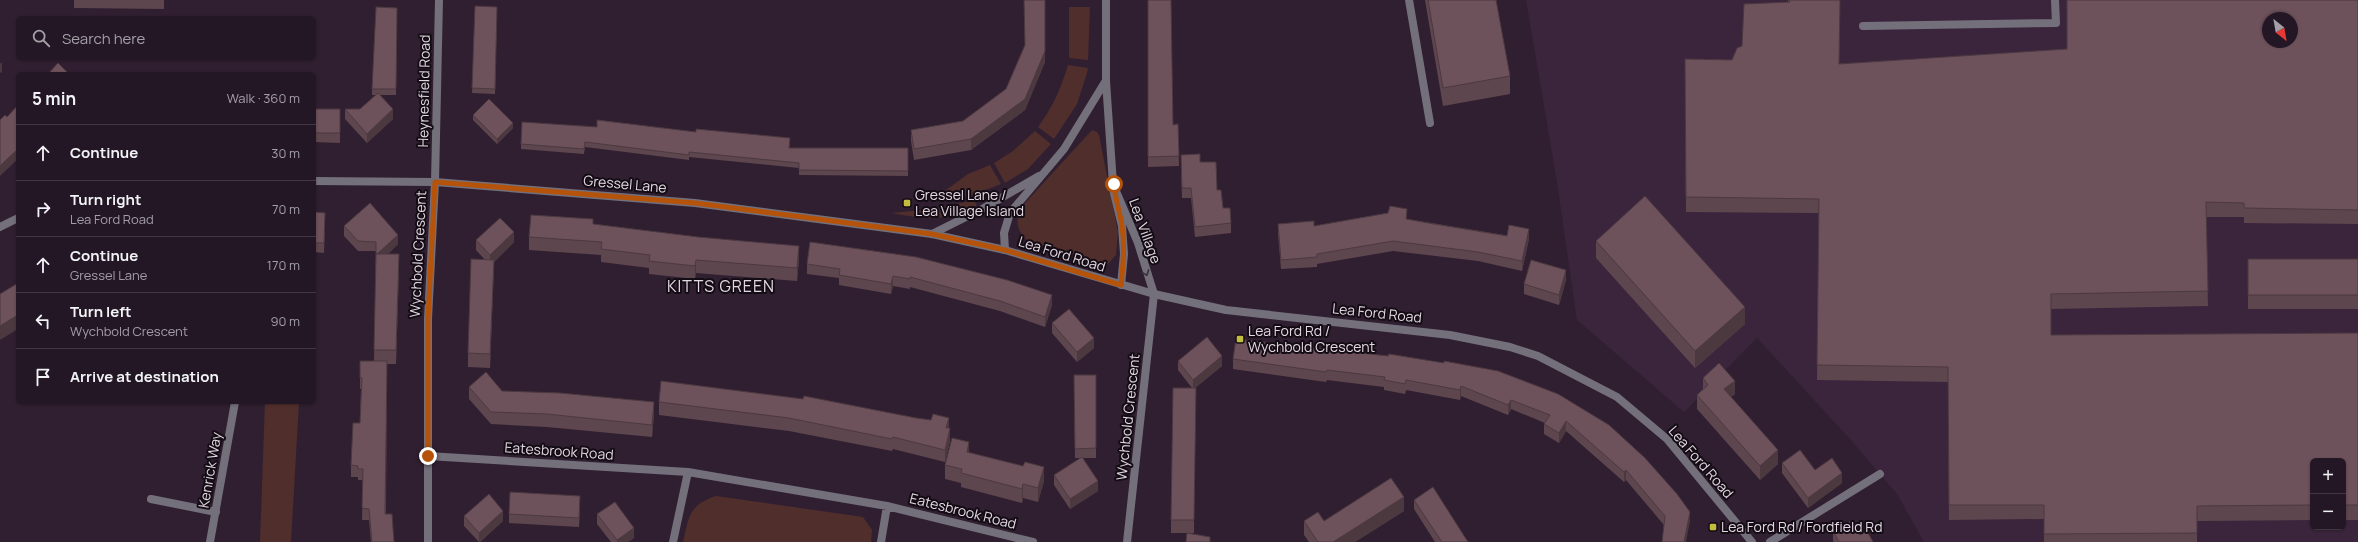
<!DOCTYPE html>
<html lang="en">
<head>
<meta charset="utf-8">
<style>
	:root { --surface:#241725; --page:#302432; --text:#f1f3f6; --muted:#a39fa7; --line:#413642 }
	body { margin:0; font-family:Manrope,sans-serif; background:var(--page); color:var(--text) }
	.controls { position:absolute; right:12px; bottom:12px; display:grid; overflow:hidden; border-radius:6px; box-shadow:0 1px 3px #0004 }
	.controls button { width:36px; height:36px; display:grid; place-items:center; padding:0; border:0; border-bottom:1px solid var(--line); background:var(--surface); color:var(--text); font:20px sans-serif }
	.compass { position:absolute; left:2262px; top:12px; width:36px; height:36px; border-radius:50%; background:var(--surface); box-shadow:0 1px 3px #0004; rotate:149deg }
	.stop { position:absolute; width:12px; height:12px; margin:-9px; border:3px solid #b45309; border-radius:50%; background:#fff }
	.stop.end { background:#b45309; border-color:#fff; box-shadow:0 1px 4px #0008 }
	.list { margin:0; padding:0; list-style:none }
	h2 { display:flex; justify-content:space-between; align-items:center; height:52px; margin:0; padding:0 16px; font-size:17px }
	h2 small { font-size:13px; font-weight:400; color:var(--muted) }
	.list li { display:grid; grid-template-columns:26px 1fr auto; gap:12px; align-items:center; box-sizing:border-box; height:56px; padding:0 16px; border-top:1px solid var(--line) }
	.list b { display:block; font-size:15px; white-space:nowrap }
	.list p { margin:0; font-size:13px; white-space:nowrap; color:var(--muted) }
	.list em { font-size:13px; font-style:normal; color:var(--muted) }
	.icon { flex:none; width:22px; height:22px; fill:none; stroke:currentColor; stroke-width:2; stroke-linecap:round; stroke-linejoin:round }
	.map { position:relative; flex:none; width:2358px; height:542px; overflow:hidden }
	.search { position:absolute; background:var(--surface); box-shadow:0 1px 3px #0004; left:16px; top:16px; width:300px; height:44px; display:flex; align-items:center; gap:10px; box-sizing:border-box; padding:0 14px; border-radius:6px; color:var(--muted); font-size:15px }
	.panel { position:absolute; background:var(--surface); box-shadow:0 1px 3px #0004; left:16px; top:72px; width:300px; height:332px; border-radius:6px }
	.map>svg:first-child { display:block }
	.built { fill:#3b253c; fill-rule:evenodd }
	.green { fill:#502e2c }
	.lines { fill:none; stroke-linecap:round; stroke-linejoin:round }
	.service { stroke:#73707c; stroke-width:8 }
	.minor { stroke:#73707c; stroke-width:8 }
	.tertiary { stroke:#73707c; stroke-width:8 }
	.wall { fill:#5e464e }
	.shaded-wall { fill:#4c3940 }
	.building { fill:#6d515b; stroke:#4c3940; fill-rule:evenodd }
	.oneway { stroke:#352f38 }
	.route { stroke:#b45309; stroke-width:5 }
	.poi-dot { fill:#c2bd3f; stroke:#140c14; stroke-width:1.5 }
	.labels { text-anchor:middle; stroke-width:4; stroke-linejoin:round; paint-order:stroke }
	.street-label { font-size:14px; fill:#e2d7e2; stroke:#140c14 }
	.poi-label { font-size:14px; fill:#e2d7e2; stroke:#140c14; text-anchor:start }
	.quarter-label { font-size:16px; letter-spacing:1px; fill:#e2d7e2; stroke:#140c14 }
</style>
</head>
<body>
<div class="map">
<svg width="2358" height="542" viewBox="0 0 2358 542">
	<rect width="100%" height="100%" fill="#301f31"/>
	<!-- built -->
	<path class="built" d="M1526 0H2358V542H1924L1897 494 1850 439 1757 338 1684 412 1577 320 1557 182ZM2268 18H2292V42H2268ZM2313 461H2343V527H2313Z"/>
	<!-- green -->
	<path class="green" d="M1069 7H1090L1088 60 1069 58Z
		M1068 65 1088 68 1087 73 1077 104 1054 139 1038 127C1053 107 1061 88 1068 65Z
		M1092 130 1097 132 1099 135 1118 232 1116 255 1107 265 1028 241C1014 229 1015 215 1026 202Z
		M1035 131 1051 144 1028 169 1005 183 994 163 1013 151Z
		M990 165 1001 184 970 196 931 201 968 174Z
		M974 200 977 206C945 222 925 219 891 213L934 209Z
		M265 402H299L291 542H260Z
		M716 496 863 517 872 530 871 542H683C689 516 689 505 716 496Z"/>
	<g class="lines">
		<!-- service -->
		<path class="service" d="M1409 0 1430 123
			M1863 26 2056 23 2055 0
			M1770 542 1880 474"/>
		<!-- minor -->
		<path class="minor" d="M1106 0V81L1113 184 1138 243 1154 294 1127 542
			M1114 193 1122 226 1124 254 1121 285
			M932 234 984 208 1039 176
			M1005 250 1004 233 1010 213 1064 149 1105 82
			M428 456 688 472 887 506 1033 542
			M151 499 216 512
			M210 542 235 402
			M428 542V319L435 182 439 0
			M673 542 688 472
			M881 542 887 506"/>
		<!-- tertiary -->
		<path class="tertiary" d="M314 181 435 182 695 203 932 234 1005 250 1154 294 1226 310 1450 335 1510 347 1538 356 1617 397 1667 439 1752 542
			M0 227 18 218"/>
	</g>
	<!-- wall -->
	<path class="wall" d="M74 0H164V9L74 8Z
		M1045 0V62L1025 110 971 150 914 160 911 141V130L963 121 1006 89Z
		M1148 0 1173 125 1178 124 1179 166 1148 167Z
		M1425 0H1496L1510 76V94L1443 106Z
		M1788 0H1840L1839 64 2067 49 2358 0V224L2244 223V217H2206L2208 306 2051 309V335L2358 333V520H2343V461H2313V520L2197 521V542H2044V519L1949 520 1948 382 1817 380 1819 213 1686 212 1685 59 1732 60 1742 46 1788 3Z
		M475 6 497 7 495 94 472 93Z
		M397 8 396 95H379L393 119 367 143 345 119V109H360L376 95H372V89Z
		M314 109H340V143L314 142Z
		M473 115 513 128 497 144 473 120Z
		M597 127 696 132 790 143 789 148H908V176L799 175V168L689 157V160L585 147 584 154 521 149V144Z
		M1200 162 1217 190 1223 208 1231 223V233L1195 237 1191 198H1182L1181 165Z
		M314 212 325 222 324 253 314 252Z
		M1407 219 1529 239 1522 271 1478 261 1393 251 1317 264V267L1281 269 1278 234V224L1314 226Z
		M593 224 799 259 797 281 696 273 695 279 649 274V268L601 262V255L529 250V237Z
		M344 226 398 244 388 254 399 268 396 364H387L386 514 394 542H371L369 520H362L363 480H358V477H351V465L360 423 361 389H360V361H374L376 251H358L344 236Z
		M476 240 514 242 494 262 490 368 468 367V353L485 260 476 250Z
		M1596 241 1745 324 1695 368 1596 258Z
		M810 242 1052 305 1045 327 1000 311 910 287V289L893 286 891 294 839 285V278L807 274V264Z
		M2248 259H2358V309H2248Z
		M1566 280 1559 305 1524 294V284Z
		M1052 323 1094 348 1077 362 1052 333Z
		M1233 359 1558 394 1690 521 1664 525 1626 480 1624 482 1566 431 1559 443 1544 434V424L1545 423 1511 409 1508 415 1461 396 1460 400 1406 390 1405 394 1384 390V387L1327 380 1326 382 1233 369Z
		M1178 361 1222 366 1195 388 1194 533H1171V520L1192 388 1178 370Z
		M1074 375H1096V458H1083L1098 491 1070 509 1054 485V475L1081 458H1075Z
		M1703 378 1735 394 1731 397 1778 464 1760 480 1697 409V395L1703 389Z
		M469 387 502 391 654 414 652 437 547 427 491 424 469 399Z
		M803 399 949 428 950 441 945 462 893 449 892 451 789 431 659 415V402Z
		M969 452 1044 481 1038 502 1023 498 1022 503 961 487V483L945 479V465Z
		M1782 463 1815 470 1842 483 1808 508 1782 473Z
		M1414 500 1468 542H1435L1414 509Z
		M580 506 579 527 509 523V514Z
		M1404 511 1355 542H1309L1304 535V521H1324Z
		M597 514 634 538 628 542H611L597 524Z
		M464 516 503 521 480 542H479L464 526Z
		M1833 531 1860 535 1873 542H1834L1833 541Z"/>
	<!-- shaded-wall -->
	<path class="shaded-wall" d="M1045 0V62L1025 110 971 150V139L1025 99Z
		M2 62V72L0 73V64Z
		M393 109V119L367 143V134Z
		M513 123V128L497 144V139Z
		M18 149V159L0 176V166Z
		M1407 209V219H1406Z
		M1529 229V239L1522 271V261Z
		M514 232V242L494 262 490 368V255Z
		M398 235V244L376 265V255Z
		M799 246V259L797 281V268Z
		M399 254V268L396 364V350Z
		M696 260V273L695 279V266Z
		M1566 270V280L1559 305V295Z
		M893 276V286L891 294V284Z
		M1052 295V305L1045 327V317Z
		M1745 307V324L1695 368V351Z
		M18 315V329L0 340V326Z
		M1094 338V348L1077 362V352Z
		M1222 356V366L1193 389V380Z
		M1735 381V394L1724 403V389Z
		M1461 386V396L1460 400V390Z
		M1511 400V409L1508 415V405Z
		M654 402V414L652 437V425Z
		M949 418V431L946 428Z
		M1566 421V431L1559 443V433Z
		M950 428V441L945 462V450Z
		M969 442V456L967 452Z
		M1778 450V464L1760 480V466Z
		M1044 467V481L1038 502V488Z
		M1626 470V480L1624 482V472Z
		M1842 473V483L1808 508V498Z
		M1098 481V491L1070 509V499Z
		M1023 484V498L1022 503V489Z
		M580 496V506L579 527V518Z
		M1404 497V511L1355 542H1333Z
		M503 511V521L479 542V533Z
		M1690 512V521L1686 542H1684Z
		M634 528V538L628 542H617V540Z"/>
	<!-- building -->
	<path class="building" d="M1024 0H1045V51L1025 99 971 139 914 149 911 130 963 121 1006 89 1025 45Z
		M1148 0H1171L1173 125 1178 124 1179 156 1148 157Z
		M1428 0H1496L1510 76 1443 88Z
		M1789 0H1840L1839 64 2067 49V0H2358V210L2244 208V203L2206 202 2208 291 2051 294V335L2358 333V505H2343V461H2313V505L2197 506V533L2044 534V505H1949L1948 367 1817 365 1819 199 1686 197 1685 59 1732 60 1737 48 1742 46 1744 4 1790 2ZM2268 18H2292V42H2268Z
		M475 6 497 7 495 89 472 88Z
		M376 7 397 8 396 89H372Z
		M58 63 69 74H48Z
		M378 93 393 109 367 134 345 109H360Z
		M489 99 513 123 497 139 473 115Z
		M18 105V149L0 166V120L5 115 7 117Z
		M314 109H340V133H314Z
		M597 120 696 132V129L790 138 789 148H908V171L799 170V163L689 152V155L585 142 584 149 521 144 522 122 597 127Z
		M1200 154V162H1216L1217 190H1221L1223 208H1230L1231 223 1195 227 1191 188H1182L1181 155Z
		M1645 196 1745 307 1695 351 1596 241Z
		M370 203 398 235 377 254H376V242L358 241 344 226Z
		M1390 206 1407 209 1406 219 1428 223 1507 236 1509 225 1529 229 1522 261 1478 252 1393 241 1317 254V257L1281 260 1278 224 1314 221V226L1388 213Z
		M314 212 325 213 324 243H314Z
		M531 215 593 219V224L698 237 799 246 797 268 696 260 695 266 649 261 650 255 601 249 602 242 529 237Z
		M500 218 514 232 490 255 476 240Z
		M810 242 916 257 1007 280 1052 295 1045 317 1000 301 910 277V279L893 276 891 284 839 275 840 269 807 264Z
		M376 254H399L396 350H374Z
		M471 259 494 260 490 354 468 353Z
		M2248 259H2358V295H2248Z
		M1531 260 1566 270 1559 295 1524 284Z
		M18 283V315L0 326V294Z
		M1069 309 1094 338 1077 352 1052 323Z
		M1207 337 1222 356 1193 380 1178 361Z
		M1236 339 1388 356 1389 354 1444 363V361L1498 371 1558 394 1609 425 1645 458 1677 494 1690 512 1684 542H1662L1665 516 1626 470 1624 472 1566 421 1559 433 1544 424 1550 415 1511 400 1508 405 1461 386 1460 390 1406 380 1405 384 1384 380 1385 377 1327 370 1326 372 1233 359Z
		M360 361H387L385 514H392L394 542H372L369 509 362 508 363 469H358V466L351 465 353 423H360L362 378H360Z
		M1719 363 1735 381 1724 389 1778 450 1760 466 1697 395 1708 385 1703 378Z
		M486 372 502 391 560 393 654 402 652 425 547 414 491 412 469 387Z
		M1074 375H1096V448L1075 449Z
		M661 381 803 399 804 396 916 418 931 420 933 414 949 418 946 428H950L945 450 893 437 892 439 789 418 659 402Z
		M1173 388H1196L1194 520H1171Z
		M952 438 969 442 967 452 1023 466 1025 462 1044 467 1038 488 1023 484 1022 489 961 473 962 469 945 465Z
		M1800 450 1815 470 1832 458 1842 473 1808 498 1782 463Z
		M1082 457 1098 481 1070 499 1054 475Z
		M1391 478 1404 497 1333 542H1318L1304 521 1318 512 1324 521Z
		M1433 487 1468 542H1442L1414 500Z
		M510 492 580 496 579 518 509 514Z
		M489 494 503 511 479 533 464 516Z
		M615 502 634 528 617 540 597 514Z
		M1851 521 1860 535 1867 531 1873 542H1839L1833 531Z
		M1187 533 1210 537V542H1186Z"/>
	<!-- one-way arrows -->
	<defs><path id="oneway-chevron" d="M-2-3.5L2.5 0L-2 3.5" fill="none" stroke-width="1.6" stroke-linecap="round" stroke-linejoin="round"/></defs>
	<use class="oneway" href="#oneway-chevron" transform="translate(1146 273) rotate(70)"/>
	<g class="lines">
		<!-- route -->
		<path class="route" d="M428 456V319L435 182 695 203 932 234 1005 250 1121 285C1123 266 1125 246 1122 226 1120 212 1115 199 1114 184"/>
	</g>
	<!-- markers -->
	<g class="poi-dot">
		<rect x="903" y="199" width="8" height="8" rx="2"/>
		<rect x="1236" y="335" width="8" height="8" rx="2"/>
		<rect x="1709" y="523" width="8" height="8" rx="2"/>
	</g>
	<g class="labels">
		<!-- street labels -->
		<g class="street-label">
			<text transform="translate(424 91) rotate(-89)" y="5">Heynesfield Road</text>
			<text transform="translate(625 184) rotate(5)" y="5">Gressel Lane</text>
			<text transform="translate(1145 231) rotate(70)" y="5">Lea Village</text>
			<text transform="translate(418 254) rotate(-87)" y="5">Wychbold Crescent</text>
			<text transform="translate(1062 254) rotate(17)" y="5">Lea Ford Road</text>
			<text transform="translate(1377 313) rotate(6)" y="5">Lea Ford Road</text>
			<text transform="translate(1128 417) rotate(-84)" y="5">Wychbold Crescent</text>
			<text transform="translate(559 451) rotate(4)" y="5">Eatesbrook Road</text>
			<text transform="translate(1701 462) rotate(49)" y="5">Lea Ford Road</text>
			<text transform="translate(210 470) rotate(-80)" y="5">Kenrick Way</text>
			<text transform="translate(963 511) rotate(14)" y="5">Eatesbrook Road</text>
		</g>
		<!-- poi labels -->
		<g class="poi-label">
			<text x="915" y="200">Gressel Lane /<tspan x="915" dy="16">Lea Village Island</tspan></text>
			<text x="1248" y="336">Lea Ford Rd /<tspan x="1248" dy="16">Wychbold Crescent</tspan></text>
			<text x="1721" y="532">Lea Ford Rd / Fordfield Rd</text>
		</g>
		<!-- quarter labels -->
		<g class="quarter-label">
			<text x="721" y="292">KITTS GREEN</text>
		</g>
	</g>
</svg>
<div class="controls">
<button>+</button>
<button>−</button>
</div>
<svg class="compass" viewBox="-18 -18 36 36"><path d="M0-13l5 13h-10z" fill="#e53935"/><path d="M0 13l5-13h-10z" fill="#a39fa7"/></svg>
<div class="stop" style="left:1114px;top:184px"></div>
<div class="stop end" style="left:428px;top:456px"></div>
<div class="search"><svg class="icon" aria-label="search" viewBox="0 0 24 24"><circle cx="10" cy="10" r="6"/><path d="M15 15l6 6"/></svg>Search here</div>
<section class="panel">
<h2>5 min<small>Walk · 360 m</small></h2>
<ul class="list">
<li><svg class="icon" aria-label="ahead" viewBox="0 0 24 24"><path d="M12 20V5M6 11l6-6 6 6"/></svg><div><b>Continue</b></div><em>30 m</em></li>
<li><svg class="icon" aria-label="right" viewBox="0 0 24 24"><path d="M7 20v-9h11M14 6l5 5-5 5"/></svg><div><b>Turn right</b><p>Lea Ford Road</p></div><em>70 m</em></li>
<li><svg class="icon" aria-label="ahead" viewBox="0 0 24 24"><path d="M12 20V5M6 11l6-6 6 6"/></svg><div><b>Continue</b><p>Gressel Lane</p></div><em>170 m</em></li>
<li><svg class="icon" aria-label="left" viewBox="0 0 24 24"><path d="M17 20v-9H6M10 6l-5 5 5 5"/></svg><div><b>Turn left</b><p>Wychbold Crescent</p></div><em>90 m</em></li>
<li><svg class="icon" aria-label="arrive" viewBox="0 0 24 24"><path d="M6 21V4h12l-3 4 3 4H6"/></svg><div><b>Arrive at destination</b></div></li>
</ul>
</section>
</div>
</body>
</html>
